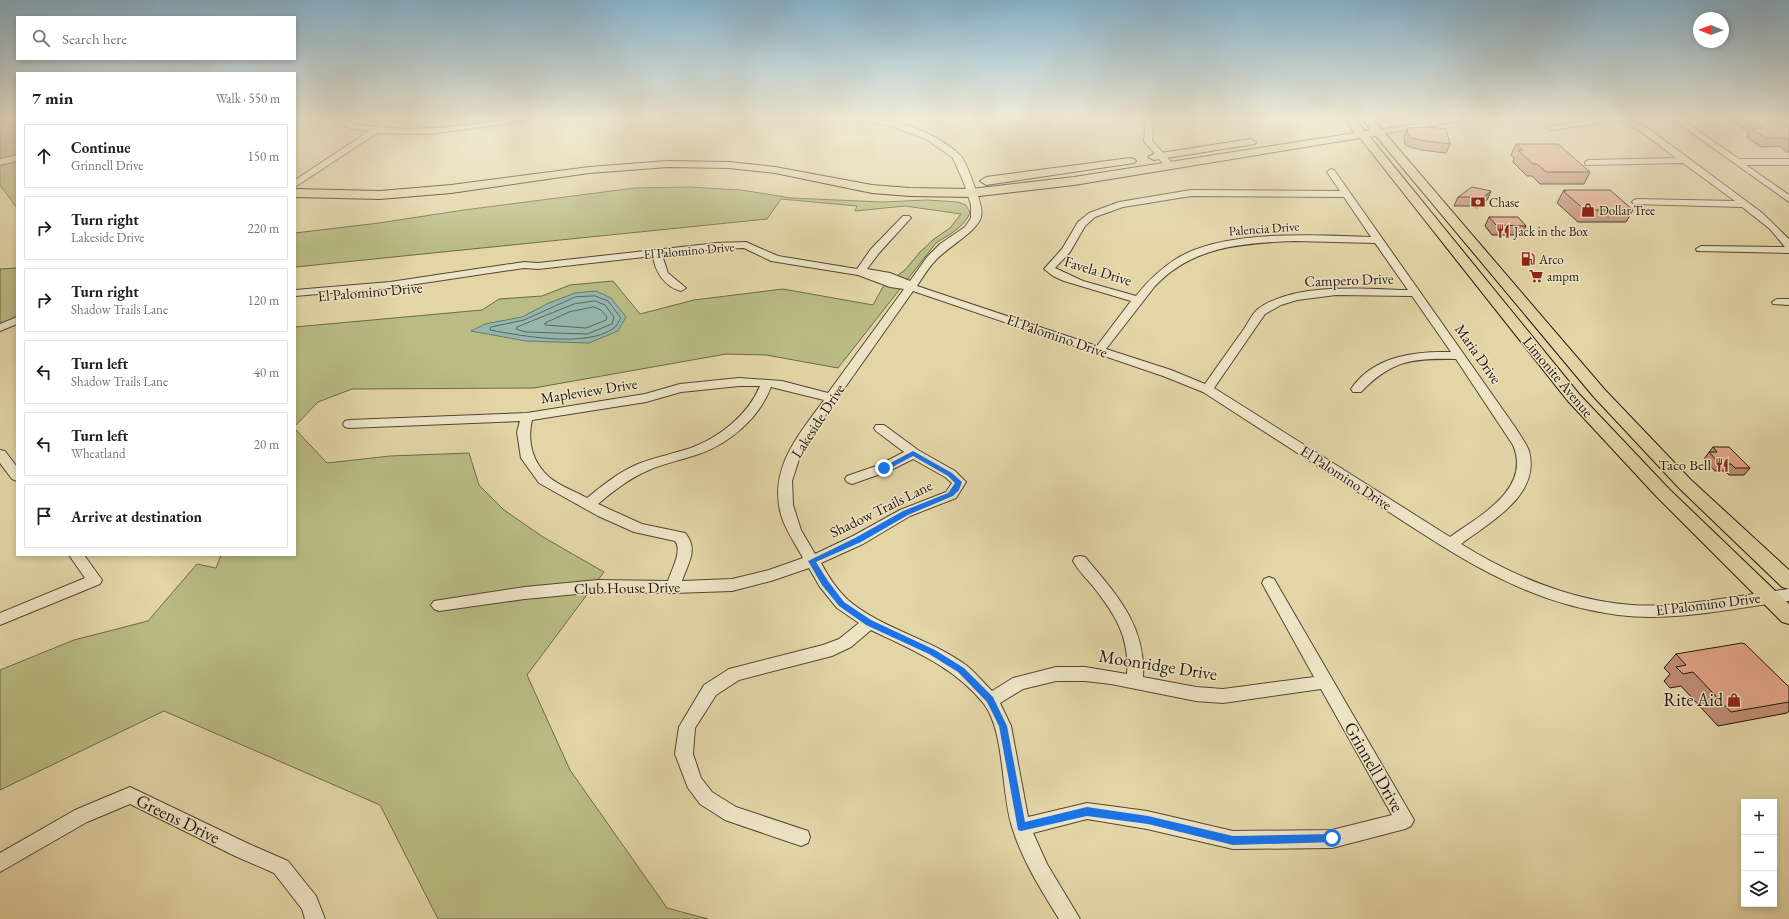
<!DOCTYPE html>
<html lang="en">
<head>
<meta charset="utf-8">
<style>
	:root { --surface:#fff; --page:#f2f2f2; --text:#202124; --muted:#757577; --line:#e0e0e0 }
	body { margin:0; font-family:"EB Garamond",serif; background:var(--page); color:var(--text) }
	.controls { position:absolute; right:12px; bottom:12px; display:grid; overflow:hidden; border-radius:0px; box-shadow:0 2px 6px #0003 }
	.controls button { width:36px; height:36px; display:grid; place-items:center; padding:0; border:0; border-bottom:1px solid var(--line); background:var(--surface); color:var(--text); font:20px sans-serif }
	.compass { position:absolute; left:1693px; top:12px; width:36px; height:36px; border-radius:50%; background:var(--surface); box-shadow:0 2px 6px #0003; rotate:271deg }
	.stop { position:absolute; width:12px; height:12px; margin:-9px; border:3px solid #1a73e8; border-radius:50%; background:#fff }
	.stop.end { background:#1a73e8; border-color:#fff; box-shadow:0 1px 4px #0008 }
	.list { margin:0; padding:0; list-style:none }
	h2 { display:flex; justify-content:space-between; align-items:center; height:52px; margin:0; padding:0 16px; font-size:17px }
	h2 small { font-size:13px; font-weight:400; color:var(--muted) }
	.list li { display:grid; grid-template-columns:26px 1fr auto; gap:12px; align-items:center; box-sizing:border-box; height:64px; margin:0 8px 8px; padding:0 8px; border:1px solid var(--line); border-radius:0px }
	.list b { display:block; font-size:15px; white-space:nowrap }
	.list p { margin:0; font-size:13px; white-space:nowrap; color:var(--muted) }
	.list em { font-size:13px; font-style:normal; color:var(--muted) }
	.icon { flex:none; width:22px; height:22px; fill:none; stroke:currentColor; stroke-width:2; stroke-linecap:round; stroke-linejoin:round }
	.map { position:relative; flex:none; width:1789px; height:919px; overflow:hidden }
	.search { position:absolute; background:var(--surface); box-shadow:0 2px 6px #0003; left:16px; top:16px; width:280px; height:44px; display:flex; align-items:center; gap:10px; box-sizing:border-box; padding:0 14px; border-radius:0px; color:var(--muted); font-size:15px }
	.panel { position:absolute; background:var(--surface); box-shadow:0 2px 6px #0003; left:16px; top:72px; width:280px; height:484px; border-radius:0px }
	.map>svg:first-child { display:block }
	.green { fill:#b9bc83; stroke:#6e6949 }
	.water { fill:#96b7ae; stroke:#68776e }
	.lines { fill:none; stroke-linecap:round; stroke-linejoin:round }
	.shore { stroke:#5c665e; stroke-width:1 }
	.minor-casing { stroke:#524635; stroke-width:2 }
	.major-casing { stroke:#22160f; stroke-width:2 }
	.minor { fill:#ede4c5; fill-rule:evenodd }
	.major { fill:#e3d5a6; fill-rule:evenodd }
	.wall { fill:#c28d75; stroke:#22160f }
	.shaded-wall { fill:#9e735f; stroke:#22160f }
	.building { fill:#e1a488; stroke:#22160f }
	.route { fill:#1a73e8 }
	.labels { text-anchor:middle; stroke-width:3; stroke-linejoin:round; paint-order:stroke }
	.far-poi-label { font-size:13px; fill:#22160f; stroke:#ede4c5; text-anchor:start }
	.far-street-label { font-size:13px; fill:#22160f; stroke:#ede4c5 }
	.street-label { font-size:15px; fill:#22160f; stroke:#ede4c5 }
	.poi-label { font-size:15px; fill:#22160f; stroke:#ede4c5; text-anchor:end }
	.near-street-label { font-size:18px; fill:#22160f; stroke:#ede4c5 }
	.near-poi-label { font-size:18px; fill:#22160f; stroke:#ede4c5; text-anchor:end }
</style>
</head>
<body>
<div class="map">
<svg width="1789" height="919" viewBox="0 0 1789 919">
	<rect width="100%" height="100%" fill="#e3d5a6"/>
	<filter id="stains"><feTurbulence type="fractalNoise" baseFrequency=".005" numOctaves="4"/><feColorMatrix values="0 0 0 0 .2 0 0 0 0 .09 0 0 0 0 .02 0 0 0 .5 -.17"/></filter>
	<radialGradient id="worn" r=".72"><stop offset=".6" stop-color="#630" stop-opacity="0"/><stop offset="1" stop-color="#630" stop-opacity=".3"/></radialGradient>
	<!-- green -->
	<path class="green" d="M0 118H17V208L0 185Z
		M689 187 741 190 791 198 882 202 927 200 958 202 966 205 970 213C963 228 950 234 936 243L838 368 766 355 726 354 534 388 352 389 318 402 295 426V327L482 310 499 299 542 296 570 285 613 281 640 314 694 300 783 289 873 305 884 285 905 270 920 252 934 239 950 228 961 214 905 206 855 211 857 206 781 199 767 219 295 267V233L379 223 464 210 635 188Z
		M17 268V325L0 322V269Z
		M295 429 327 463 390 456 469 453 479 485 504 510 543 537 604 572 527 675 570 770 667 908 708 919H438L380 805 164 711 0 790V670L74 640 148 621 197 564 216 568 221 555H295Z"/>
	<!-- water -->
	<path class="water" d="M596 291 611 298 626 317 618 331 589 343 526 341 471 331 485 324 522 317 549 303 575 293Z"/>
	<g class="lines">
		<!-- shore -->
		<path class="shore" d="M595 296 608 301 621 318C619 321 617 326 614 328 587 348 522 336 490 330L491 327 524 320 575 297Z
			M595 301 605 305 614 317 612 324 587 334 526 332 516 329 517 327 574 304Z
			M594 307 601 310 607 317 606 320 586 328 545 325V323L569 312Z"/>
		<defs>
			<path id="minor" d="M326 118H337L354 124 375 127 389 118H398L384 128C416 130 446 128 477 124 497 121 517 116 536 118L532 120 430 134 377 133 295 187V180L369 131 350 128Z
				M856 118C887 114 937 133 960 155 966 161 973 182 976 191 979 199 983 209 981 217 977 232 946 248 935 261 928 268 923 277 917 286L1097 346 1131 301 1064 281 1053 276 1044 269 1062 249 1078 222 1089 213 1119 202 1191 190 1340 191 1327 172 1331 169 1334 170 1515 427C1520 435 1526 443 1529 451 1541 495 1490 522 1461 544 1522 582 1595 610 1668 605 1708 602 1749 594 1789 589V601C1733 608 1675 622 1618 615 1520 602 1455 554 1375 503 1318 466 1260 429 1203 392L1163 376 913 291 803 447 792 481 793 505 801 530 815 554 853 536 900 510 946 492 952 483 945 477 913 459 889 471 852 484 847 482 845 479 847 476 879 465 904 452 876 431 874 428 876 425H884L918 450 955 471 966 482 956 498 910 516 863 544 821 563C828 576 837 590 848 600 882 629 929 638 966 665 975 672 983 682 992 691L1013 678 1056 667H1085L1127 674C1130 636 1114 613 1092 585 1085 577 1078 570 1073 561L1075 557 1080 556 1085 557C1116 594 1146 625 1143 677L1196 687 1223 689 1314 677 1262 583 1264 579 1269 577 1274 579 1414 820 1411 826 1405 829 1332 848 1233 849 1147 829 1087 819 1033 833 1047 864 1080 919H1059C1041 890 1022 860 1012 827 1001 793 1005 732 984 704 955 667 912 650 871 630L851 647 832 656 739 680 716 695 695 728 693 754 701 778 712 792 736 807 808 831 810 837 808 843 801 846 725 820 700 804 688 788 675 754 679 727 704 685 729 669 823 645 839 639 859 623 837 608 820 587 809 568 771 581 732 591 673 593 598 592 525 599 439 611 434 609 431 605 434 601 525 587 598 580 668 581C671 571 683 550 675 541L634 532 598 516 539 483 521 458 517 432 520 421 349 428 345 427 343 424 345 421 349 420 527 413 645 394 680 384 739 378 782 381 828 393 904 289 890 287 858 275 771 261 744 248 717 249 662 255 668 273 686 288 681 291C665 287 655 272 653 256L538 269 524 268 390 288 295 296V290L390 282 524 262 538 263 717 243 746 242 778 256 857 269 871 249 903 216H909L911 218 909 220 879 253 867 269 890 273 910 281 927 257 940 244 965 227 971 218V205L964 183 953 158 926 139 888 125 860 120ZM1191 196 1344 197 1371 237C1317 235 1223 229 1176 259 1160 269 1148 281 1136 296L1083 281 1055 268 1070 252 1085 226 1095 217 1123 207ZM1294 241 1375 243 1408 290C1365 289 1294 282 1258 309 1252 314 1248 323 1244 329 1231 347 1218 365 1205 384L1171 370 1106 349 1155 286C1193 246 1243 243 1294 241ZM1336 295 1412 296 1451 352C1415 351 1373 356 1351 389L1353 392H1361C1392 360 1413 358 1456 359L1513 445C1532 489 1479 516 1450 537L1214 388 1265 314 1281 305 1297 300ZM739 386H760C748 415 720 437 691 448 673 454 655 457 638 464 619 472 603 485 587 498 575 491 559 486 549 477 532 462 527 441 532 420L646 402 681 392ZM771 387 824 400C798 436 767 470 782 518 787 532 796 545 803 558L769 570 732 579 682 581C688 563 699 549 685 533L642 524 598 504C613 491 630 478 649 470 665 463 682 460 699 454 730 443 759 418 771 387ZM1056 681H1085L1111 684 1196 701 1223 703 1321 689 1392 815 1332 830 1233 831 1147 811 1087 803 1028 817 1011 726 1000 703 1023 689Z
				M1146 118H1154L1152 141 1173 164 1174 166 1173 168H1167L1144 141Z
				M1453 118H1470L1466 120 1379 134 1375 132 1379 130Z
				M1604 118H1627L1649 129 1761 212 1789 239V253L1697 251 1696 249 1701 246 1785 247 1770 229 1742 207 1634 204 1632 202 1634 200 1637 199 1735 201 1683 163 1586 165 1585 163 1586 161 1589 160 1676 158 1643 133 1620 120 1551 130 1547 128 1551 126Z
				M1671 118H1680L1739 159H1789V165H1746L1789 195V202Z
				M17 155V161L0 165V159Z
				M1777 299H1789V305L1773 304 1772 302Z
				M17 317V324L0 331V324Z
				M0 450 5 451 17 467V481L12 479 0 463Z
				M69 555H84L102 580 100 584 0 625V613L85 578Z
				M130 787 249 844 288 861 316 896 325 919H305L302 909 274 873 235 856 130 804 87 822 0 872V853L75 810Z"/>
			<path id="major" d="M1344 118H1354L1365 131 1371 130 1362 118H1372L1605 390 1691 480 1789 570V589L1782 587 1679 488 1593 396 1376 136 1370 137 1579 394 1669 489 1789 604V624L1782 622 1657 497 1567 400 1360 138 1074 185 971 197 910 196 872 193 775 173 729 168 668 167 589 173 451 193 380 199 295 197V189L380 191 451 185 589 167 668 161 729 162 775 167 872 185 910 188 971 189 1074 177 1355 133Z
				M1251 139 1256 142 1255 144 1154 160 1148 157 1154 154Z
				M1130 158 1134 159 1136 161 1134 163 986 185 980 181 986 177Z"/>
		</defs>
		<!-- minor casing -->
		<use href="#minor" class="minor-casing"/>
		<!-- major casing -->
		<use href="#major" class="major-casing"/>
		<!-- minor -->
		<use href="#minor" class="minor"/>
		<!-- major -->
		<use href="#major" class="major"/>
	</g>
	<!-- wall -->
	<path class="wall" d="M1731 118H1789V152H1787L1779 146 1761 147 1746 137 1749 132 1730 120Z
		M1407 128 1450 144 1446 153 1421 150 1407 146 1405 144 1404 137Z
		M1516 144 1590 172 1584 184H1540L1532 176H1527L1513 162 1514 158 1511 155Z
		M1564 190 1633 210 1626 222H1578L1557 203Z
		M1491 191 1487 200 1477 208 1472 206H1454L1458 197Z
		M1489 217 1526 226 1522 235H1492L1485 226Z
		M1713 447 1750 468 1744 475H1729L1725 471H1715L1704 459Z
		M1676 654 1789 687V711L1787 713 1718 726 1681 686 1670 688 1664 681 1670 674 1664 668Z"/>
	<!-- shaded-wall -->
	<path class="shaded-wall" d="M1491 191 1487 200 1477 208 1481 199Z"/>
	<!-- building -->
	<path class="building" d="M1745 118H1786L1789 120V140L1784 138H1766L1751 128H1762Z
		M1428 127 1446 129 1450 144 1425 141 1411 138 1408 135 1407 128Z
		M1516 144H1558L1590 172H1546L1537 164H1533L1518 150H1523Z
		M1472 187 1491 191 1481 199 1476 197H1458Z
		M1564 190H1610L1633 210H1585L1563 191H1566Z
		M1489 217H1518L1526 226 1496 225Z
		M1713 447H1729L1750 468H1735L1731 464H1720L1709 452H1717Z
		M1742 643 1745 644 1789 687V702L1731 712 1693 672 1683 674 1676 667 1686 665 1676 654Z"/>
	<!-- sky -->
	<linearGradient id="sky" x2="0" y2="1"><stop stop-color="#87b5d1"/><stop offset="0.48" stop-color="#f2ecd7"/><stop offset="1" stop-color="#f2ecd7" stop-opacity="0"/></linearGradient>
	<rect width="1789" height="246" fill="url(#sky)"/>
	<!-- route -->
	<path class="route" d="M913 451 952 473 962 482 959 490 953 496 908 515 861 542 816 562 828 581 844 602 871 620 935 650 964 668 993 697 1007 726 1025 822 1087 807 1148 816 1233 836 1332 834 1336 835 1337 838 1336 842 1233 845 1148 824 1087 816 1021 831 1018 830 999 726 987 702 958 672 929 654 866 625 839 606 822 585 808 561 855 538 903 511 948 493 955 483 948 476 913 456 887 470 881 468Z"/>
	<!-- icons -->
	<defs>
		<symbol id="bank-bare" viewBox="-9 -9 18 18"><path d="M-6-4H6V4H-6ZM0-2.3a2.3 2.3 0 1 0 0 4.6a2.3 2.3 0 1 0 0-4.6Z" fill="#8f2418" stroke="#ede4c5" stroke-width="2.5" paint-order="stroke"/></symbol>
		<symbol id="shop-bare" viewBox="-9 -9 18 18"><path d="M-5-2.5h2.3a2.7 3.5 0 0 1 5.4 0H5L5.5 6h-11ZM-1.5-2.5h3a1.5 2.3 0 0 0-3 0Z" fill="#8f2418" stroke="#ede4c5" stroke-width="2.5" paint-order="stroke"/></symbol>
		<symbol id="restaurant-bare" viewBox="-9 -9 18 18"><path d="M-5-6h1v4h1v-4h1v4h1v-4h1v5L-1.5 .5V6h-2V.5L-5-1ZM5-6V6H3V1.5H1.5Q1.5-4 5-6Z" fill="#8f2418" stroke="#ede4c5" stroke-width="2.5" paint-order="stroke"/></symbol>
		<symbol id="fuel-bare" viewBox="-9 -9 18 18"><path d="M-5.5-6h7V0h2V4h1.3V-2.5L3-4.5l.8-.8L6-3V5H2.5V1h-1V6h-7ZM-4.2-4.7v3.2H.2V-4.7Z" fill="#8f2418" stroke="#ede4c5" stroke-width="2.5" paint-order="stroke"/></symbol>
		<symbol id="supermarket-bare" viewBox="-9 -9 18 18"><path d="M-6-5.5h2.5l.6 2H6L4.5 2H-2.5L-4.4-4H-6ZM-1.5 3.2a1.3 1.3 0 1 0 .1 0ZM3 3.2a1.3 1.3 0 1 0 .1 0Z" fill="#8f2418" stroke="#ede4c5" stroke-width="2.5" paint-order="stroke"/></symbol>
	</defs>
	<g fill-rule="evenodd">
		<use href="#bank-bare" x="1468" y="192" width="20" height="20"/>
		<use href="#shop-bare" x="1578" y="200" width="20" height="20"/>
		<use href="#restaurant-bare" x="1493" y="221" width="20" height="20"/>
		<use href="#fuel-bare" x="1518" y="249" width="20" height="20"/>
		<use href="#supermarket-bare" x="1526" y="266" width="20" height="20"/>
		<use href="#restaurant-bare" x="1712" y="455" width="20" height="20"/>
		<use href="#shop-bare" x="1724" y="690" width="20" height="20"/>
	</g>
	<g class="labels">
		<!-- far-poi labels -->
		<g class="far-poi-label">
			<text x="1489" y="207">Chase</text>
			<text x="1599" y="215">Dollar Tree</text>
			<text x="1514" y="236">Jack in the Box</text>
			<text x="1539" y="264">Arco</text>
			<text x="1547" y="281">ampm</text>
		</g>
		<!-- far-street labels -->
		<g class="far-street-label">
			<text transform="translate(1264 228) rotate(-4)" y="5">Palencia Drive</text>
			<text transform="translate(689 250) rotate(-5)" y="5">El Palomino Drive</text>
		</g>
		<!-- street labels -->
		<g class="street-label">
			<text transform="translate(1098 271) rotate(17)" y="5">Favela Drive</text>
			<text transform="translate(1349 280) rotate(-2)" y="5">Campero Drive</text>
			<text transform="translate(370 292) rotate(-5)" y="5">El Palomino Drive</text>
			<text transform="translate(1057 336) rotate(19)" y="5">El Palomino Drive</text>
			<text transform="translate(1478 354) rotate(55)" y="5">Maria Drive</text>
			<text transform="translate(1558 377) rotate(50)" y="5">Limonite Avenue</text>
			<text transform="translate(589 391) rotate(-9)" y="5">Mapleview Drive</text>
			<text transform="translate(818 421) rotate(-57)" y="5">Lakeside Drive</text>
			<text transform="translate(1346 478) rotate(33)" y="5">El Palomino Drive</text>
			<text transform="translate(881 509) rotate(-26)" y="5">Shadow Trails Lane</text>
			<text transform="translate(627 588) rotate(-1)" y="5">Club House Drive</text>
			<text transform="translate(1708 604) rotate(-7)" y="5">El Palomino Drive</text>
		</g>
		<!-- poi labels -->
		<g class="poi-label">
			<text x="1711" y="470">Taco Bell</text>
		</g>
		<!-- near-street labels -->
		<g class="near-street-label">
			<text transform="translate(1158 665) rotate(9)" y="6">Moonridge Drive</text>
			<text transform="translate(1374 767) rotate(60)" y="6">Grinnell Drive</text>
			<text transform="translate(178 819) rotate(26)" y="6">Greens Drive</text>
		</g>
		<!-- near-poi labels -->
		<g class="near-poi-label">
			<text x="1723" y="706">Rite Aid</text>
		</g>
	</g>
	<rect width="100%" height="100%" filter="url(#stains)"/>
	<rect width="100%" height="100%" fill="url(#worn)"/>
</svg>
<div class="controls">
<button>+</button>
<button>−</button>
<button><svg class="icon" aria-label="layers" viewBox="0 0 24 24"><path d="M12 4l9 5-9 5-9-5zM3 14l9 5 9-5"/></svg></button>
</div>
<svg class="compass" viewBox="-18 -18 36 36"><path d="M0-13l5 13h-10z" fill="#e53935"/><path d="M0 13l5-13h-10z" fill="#757577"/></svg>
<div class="stop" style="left:1332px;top:838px"></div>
<div class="stop end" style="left:884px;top:468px"></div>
<div class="search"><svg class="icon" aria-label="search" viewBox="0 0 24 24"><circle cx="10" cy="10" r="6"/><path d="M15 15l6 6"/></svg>Search here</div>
<section class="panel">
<h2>7 min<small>Walk · 550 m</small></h2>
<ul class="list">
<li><svg class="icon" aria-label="ahead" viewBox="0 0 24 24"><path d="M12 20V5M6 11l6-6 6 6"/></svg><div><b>Continue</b><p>Grinnell Drive</p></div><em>150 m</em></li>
<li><svg class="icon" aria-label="right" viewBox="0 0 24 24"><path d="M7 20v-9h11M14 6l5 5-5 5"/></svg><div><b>Turn right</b><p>Lakeside Drive</p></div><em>220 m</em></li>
<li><svg class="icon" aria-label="right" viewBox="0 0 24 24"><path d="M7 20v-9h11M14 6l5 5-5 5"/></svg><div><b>Turn right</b><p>Shadow Trails Lane</p></div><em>120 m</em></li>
<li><svg class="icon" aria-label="left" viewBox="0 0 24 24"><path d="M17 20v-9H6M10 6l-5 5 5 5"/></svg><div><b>Turn left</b><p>Shadow Trails Lane</p></div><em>40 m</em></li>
<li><svg class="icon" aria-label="left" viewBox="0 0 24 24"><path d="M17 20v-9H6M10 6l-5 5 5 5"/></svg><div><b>Turn left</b><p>Wheatland</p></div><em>20 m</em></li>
<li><svg class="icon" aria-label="arrive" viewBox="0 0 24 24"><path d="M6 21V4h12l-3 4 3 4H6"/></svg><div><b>Arrive at destination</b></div></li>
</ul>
</section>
</div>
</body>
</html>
